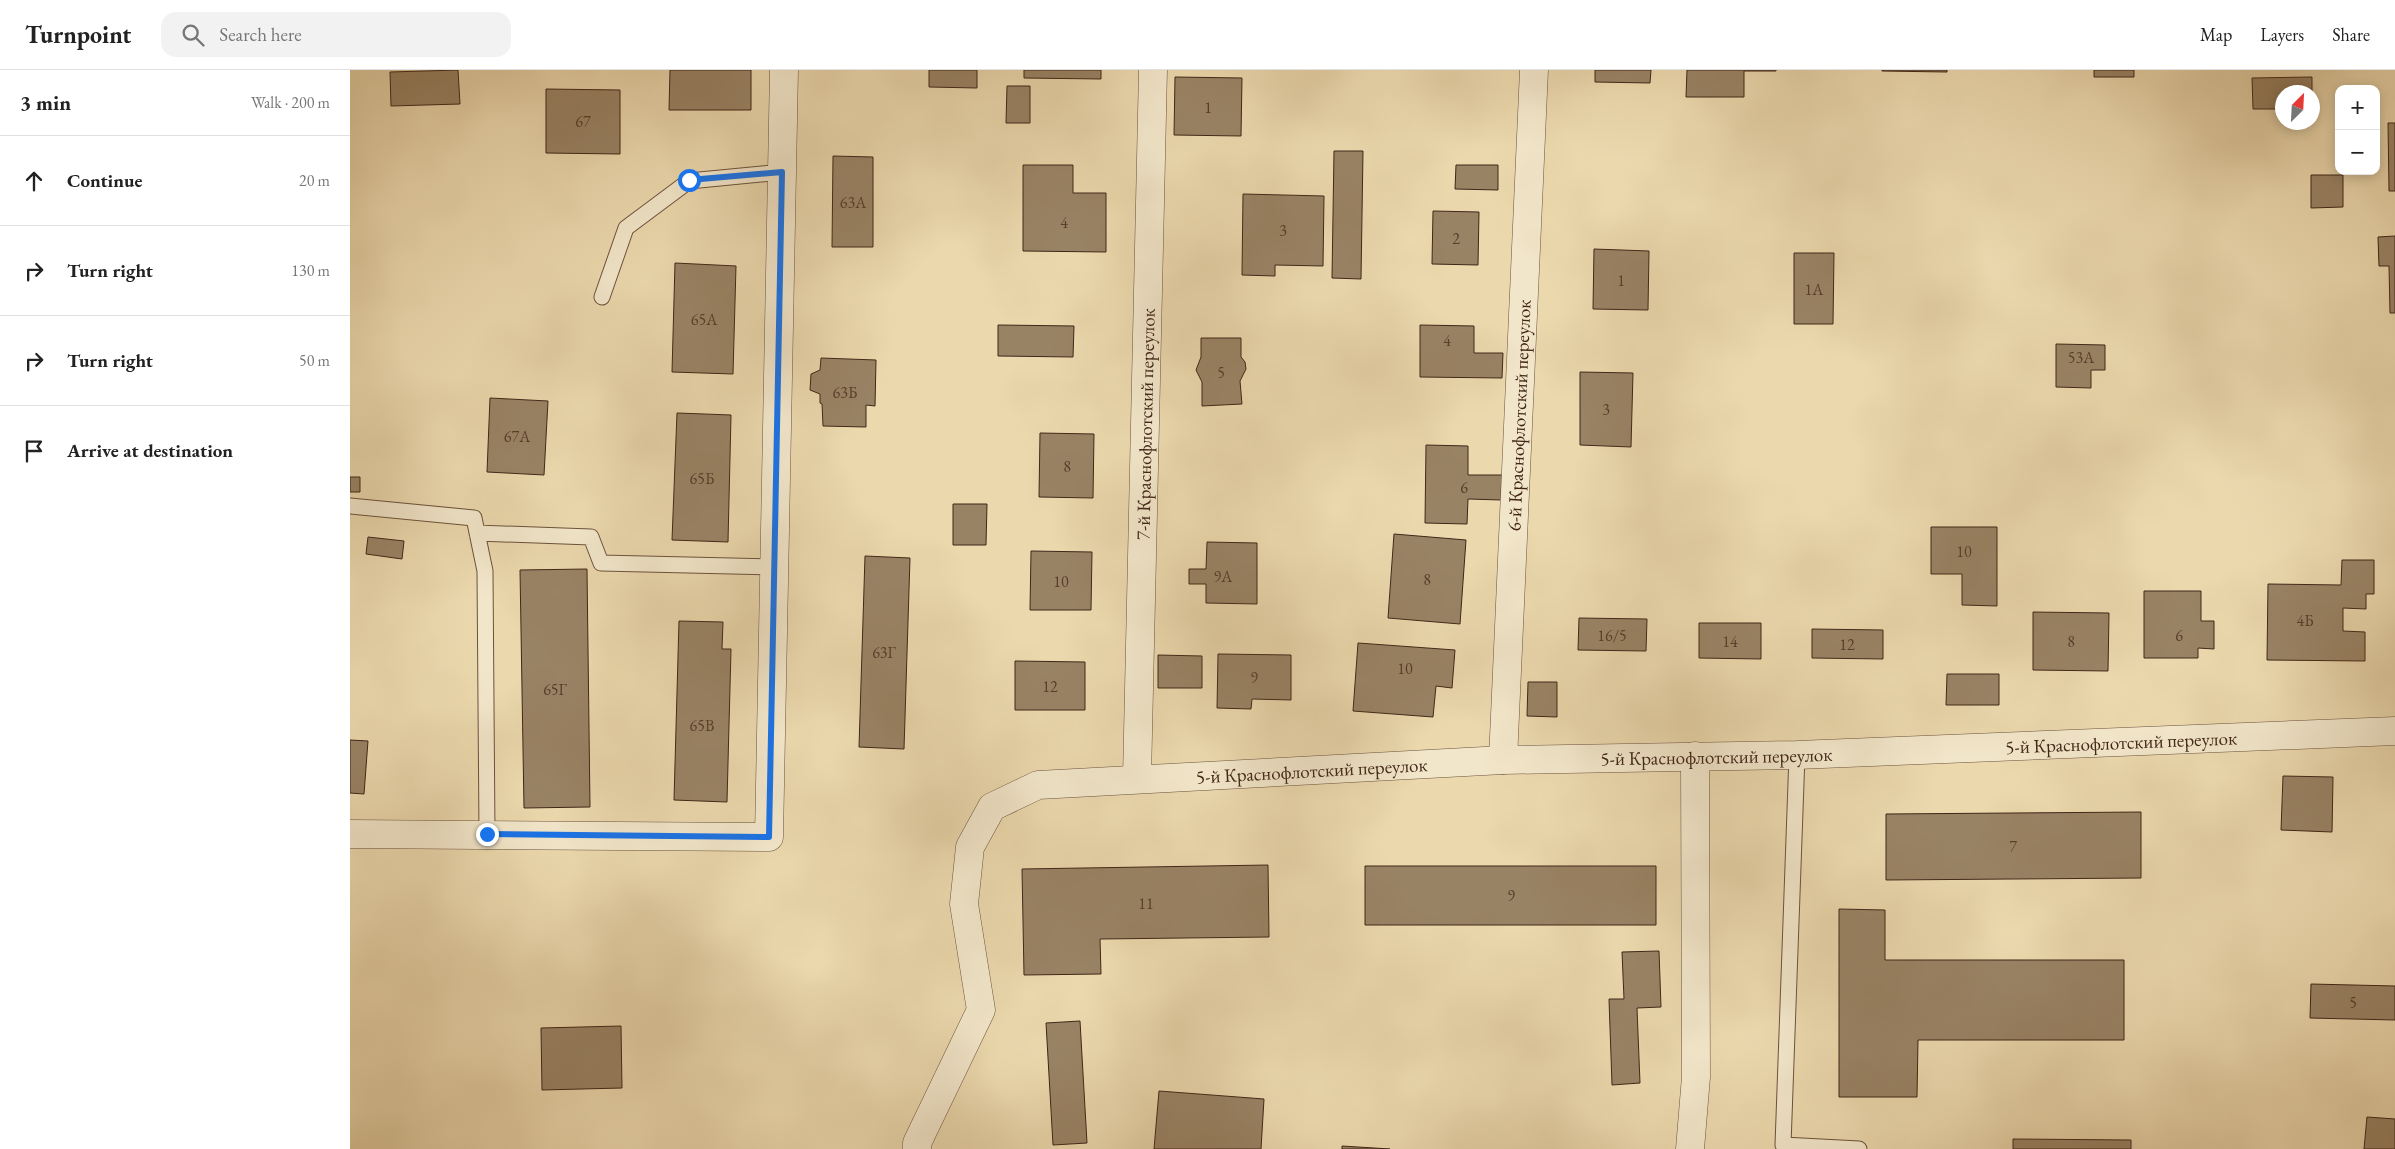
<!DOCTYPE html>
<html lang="en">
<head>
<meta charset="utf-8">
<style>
	:root { --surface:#fff; --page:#f2f2f2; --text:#222; --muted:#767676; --line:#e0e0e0 }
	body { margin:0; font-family:"EB Garamond",serif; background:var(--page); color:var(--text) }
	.controls { position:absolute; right:15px; top:15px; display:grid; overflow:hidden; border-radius:10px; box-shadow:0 2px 12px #0003 }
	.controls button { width:45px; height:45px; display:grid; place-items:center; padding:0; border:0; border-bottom:1px solid var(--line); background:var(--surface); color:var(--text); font:25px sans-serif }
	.compass { position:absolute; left:1925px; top:15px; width:45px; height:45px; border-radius:50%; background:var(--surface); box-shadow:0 2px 12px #0003; rotate:24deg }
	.stop { position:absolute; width:15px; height:15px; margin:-11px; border:4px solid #1a73e8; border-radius:50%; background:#fff }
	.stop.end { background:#1a73e8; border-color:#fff; box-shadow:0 1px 5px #0008 }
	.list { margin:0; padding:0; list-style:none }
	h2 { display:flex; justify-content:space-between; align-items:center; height:65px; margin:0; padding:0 20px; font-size:21px }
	h2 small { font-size:16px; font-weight:400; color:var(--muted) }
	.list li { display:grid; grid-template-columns:32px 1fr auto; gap:15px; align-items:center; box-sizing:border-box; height:90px; padding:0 20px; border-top:1px solid var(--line) }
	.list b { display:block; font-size:19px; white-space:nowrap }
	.list em { font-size:16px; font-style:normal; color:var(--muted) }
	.icon { flex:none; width:28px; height:28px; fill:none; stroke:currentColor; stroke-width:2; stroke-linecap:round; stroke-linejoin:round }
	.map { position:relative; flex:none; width:2045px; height:1079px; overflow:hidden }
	header { display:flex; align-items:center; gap:30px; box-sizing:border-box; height:70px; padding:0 25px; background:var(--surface); border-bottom:1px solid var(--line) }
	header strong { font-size:24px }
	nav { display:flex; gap:28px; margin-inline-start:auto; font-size:18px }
	.search { width:350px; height:45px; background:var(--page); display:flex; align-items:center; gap:12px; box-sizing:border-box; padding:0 18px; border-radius:15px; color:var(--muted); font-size:19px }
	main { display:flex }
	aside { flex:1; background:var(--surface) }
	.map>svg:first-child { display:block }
	.building { fill:#998365; stroke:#412618 }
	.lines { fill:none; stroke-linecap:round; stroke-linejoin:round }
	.service-casing { stroke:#6c523d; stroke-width:17 }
	.minor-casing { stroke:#6c523d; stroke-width:29 }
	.service { stroke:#f2e6ca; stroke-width:15 }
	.minor { stroke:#f2e6ca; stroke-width:28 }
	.route { stroke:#1a73e8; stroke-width:6 }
	.labels { text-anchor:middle; stroke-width:4; stroke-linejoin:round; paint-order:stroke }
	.number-label { font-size:16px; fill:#573d2b }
	.street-label { font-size:19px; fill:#412618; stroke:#f2e6ca }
</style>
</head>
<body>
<header>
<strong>Turnpoint</strong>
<div class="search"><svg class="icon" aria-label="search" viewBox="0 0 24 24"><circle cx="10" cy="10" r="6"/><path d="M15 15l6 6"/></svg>Search here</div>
<nav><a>Map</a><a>Layers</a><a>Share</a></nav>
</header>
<main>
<aside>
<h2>3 min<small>Walk · 200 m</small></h2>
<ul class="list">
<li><svg class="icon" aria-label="ahead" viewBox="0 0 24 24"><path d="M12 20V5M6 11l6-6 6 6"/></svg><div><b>Continue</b></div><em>20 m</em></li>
<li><svg class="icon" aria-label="right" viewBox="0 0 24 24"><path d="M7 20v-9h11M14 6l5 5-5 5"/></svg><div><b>Turn right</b></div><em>130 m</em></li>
<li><svg class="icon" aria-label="right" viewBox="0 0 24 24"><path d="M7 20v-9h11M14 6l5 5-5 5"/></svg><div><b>Turn right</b></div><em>50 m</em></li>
<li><svg class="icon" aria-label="arrive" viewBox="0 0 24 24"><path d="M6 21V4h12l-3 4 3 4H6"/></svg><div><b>Arrive at destination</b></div></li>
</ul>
</aside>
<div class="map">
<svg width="2045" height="1079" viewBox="0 0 2045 1079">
	<rect width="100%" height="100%" fill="#ebd8ad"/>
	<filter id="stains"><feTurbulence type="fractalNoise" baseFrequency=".004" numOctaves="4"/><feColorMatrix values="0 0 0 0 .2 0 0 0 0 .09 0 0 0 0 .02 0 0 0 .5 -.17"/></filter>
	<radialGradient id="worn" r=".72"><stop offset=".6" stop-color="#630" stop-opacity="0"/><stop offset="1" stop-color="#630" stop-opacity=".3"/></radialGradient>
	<!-- building -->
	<path class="building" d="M108 0 110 34 41 36 40 2Z
		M320 0H401V40H319Z
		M579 0H627V18L579 17Z
		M674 0H751V9L674 8Z
		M1245 0H1301L1300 13 1245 12Z
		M1337 0H1426V1H1394V27H1336Z
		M1532 0H1597V2L1532 1Z
		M1744 0H1784V7H1744Z
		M825 7 892 8 891 66 824 65Z
		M1962 7V22H1932V39H1903L1902 8Z
		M657 16H680V53H656Z
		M196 19 270 20V84L196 83Z
		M2038 53H2045V121H2039Z
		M984 81H1013L1011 209 982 208Z
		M483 86 523 87V177H482Z
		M673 95H723V123H756V182L673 181Z
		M1106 95H1148V120L1105 119Z
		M1961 105H1993V137L1961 138Z
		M893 124 974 126 973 196 925 195V206L892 205Z
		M1083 141 1129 142 1128 195 1082 194Z
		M2045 166V243H2040L2039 196H2029L2028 167Z
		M1244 179 1299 181 1298 240 1243 239Z
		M1444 183H1484L1483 254H1444Z
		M325 193 386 196 383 304 322 302Z
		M648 255 724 256 723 287 648 286Z
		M1070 255 1124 256V283H1153L1152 308 1070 307Z
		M851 268H891V287L895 292 896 299 890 311 892 334 852 336V312L846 300 851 287Z
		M1706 274 1755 275V300H1741V318L1706 317Z
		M471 288 526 290 525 336 516 335V357L473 356 472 334 470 333V324L460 320 461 304 470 300Z
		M1230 302 1283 303 1281 377 1230 375Z
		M140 328 198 331 194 405 137 402Z
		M327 343 381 345 378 472 322 470Z
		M690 363 744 364 743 428 689 427Z
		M1076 375 1118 376V405H1152L1151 430 1118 429 1117 454 1075 453Z
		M0 407H10V422H0Z
		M603 434H637L636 475H603Z
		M1581 457H1647V536L1612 535V504H1581Z
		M1044 464 1116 470 1110 554 1038 548Z
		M18 467 54 471 52 489 16 484Z
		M857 472 907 473V534L856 533V514H839V499H856Z
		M681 481 742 482 741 540H680Z
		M515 486 560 488 554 679 509 677Z
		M1992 490H2024V524H2016V539L1993 538V561L2015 562V591L1917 590 1918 514 1991 515Z
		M237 499 240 737 174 738 170 500Z
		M1794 521H1851V551H1864V579L1848 578V588H1794Z
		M1683 542 1759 543 1758 601 1683 600Z
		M1229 548 1297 549 1296 581 1228 580Z
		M329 551 373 552 372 579H381L377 732 324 730Z
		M1349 553H1411V589L1349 588Z
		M1462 559 1533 560V589L1462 588Z
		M1008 573 1105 580 1102 618 1086 616 1083 647 1003 641Z
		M868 584 941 585V630L902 629 901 639 867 638Z
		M808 585 852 586V618H808Z
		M665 591 735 592V640H665Z
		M1597 604H1649V635H1596Z
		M1178 612H1207V647L1177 646Z
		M0 670 18 671 14 724 0 723Z
		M1933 706 1983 707 1982 762 1931 760Z
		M1791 742V808L1536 810V744Z
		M918 795 919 867 750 869 751 904 674 905 672 799Z
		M1015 796H1306V855H1015Z
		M1489 839 1535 840V890H1774V970H1568L1567 1027H1489Z
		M1309 881 1311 937 1287 938 1290 1013 1262 1015 1259 929H1274L1272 882Z
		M1961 914 2045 916V950L1960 948Z
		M730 951 737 1073 703 1075 696 953Z
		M271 956 272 1018 192 1020 191 958Z
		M809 1021 914 1029 911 1079H804Z
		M2017 1047 2045 1049V1079H2014Z
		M1663 1069 1781 1070V1079H1663Z
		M992 1076 1040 1079H992Z"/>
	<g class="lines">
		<defs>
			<path id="service" d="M252 227 276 158 339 111 432 102
				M0 436 124 448 135 501 137 765
				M127 463 241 467 251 493 425 497
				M1447 685 1433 1075 1509 1079"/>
			<g id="minor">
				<path id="s1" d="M1153 690 1184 0"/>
				<path id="s2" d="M787 708 803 0"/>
				<path d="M0 764 419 767 434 0"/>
				<path id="s3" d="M567 1079V1073L631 940 614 834 620 777 642 737 688 715 1153 690 1447 685 2045 661"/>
				<path d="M1340 1079 1346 1007 1345 686"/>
			</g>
		</defs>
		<!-- service casing -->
		<use href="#service" class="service-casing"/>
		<!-- minor casing -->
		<use href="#minor" class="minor-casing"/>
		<!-- service -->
		<use href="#service" class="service"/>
		<!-- minor -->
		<use href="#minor" class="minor"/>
	</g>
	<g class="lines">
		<!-- route -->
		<path class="route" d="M137 764 419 767 432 102 339 110"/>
	</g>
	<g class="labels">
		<!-- number labels -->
		<g class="number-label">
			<text x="858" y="43">1</text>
			<text x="233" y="57">67</text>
			<text x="503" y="138">63А</text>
			<text x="714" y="158">4</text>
			<text x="933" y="166">3</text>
			<text x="1106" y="174">2</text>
			<text x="1271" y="216">1</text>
			<text x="1464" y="225">1А</text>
			<text x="354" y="255">65А</text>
			<text x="1097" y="276">4</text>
			<text x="1731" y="293">53А</text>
			<text x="871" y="308">5</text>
			<text x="495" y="328">63Б</text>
			<text x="1256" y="345">3</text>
			<text x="167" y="372">67А</text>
			<text x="717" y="402">8</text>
			<text x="352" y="414">65Б</text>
			<text x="1114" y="423">6</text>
			<text x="1614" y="487">10</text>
			<text x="873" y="512">9А</text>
			<text x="1077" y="515">8</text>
			<text x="711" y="517">10</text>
			<text x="1955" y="556">4Б</text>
			<text x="1262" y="571">16/5</text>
			<text x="1829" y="571">6</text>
			<text x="1380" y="577">14</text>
			<text x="1721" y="577">8</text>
			<text x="1497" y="580">12</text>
			<text x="534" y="588">63Г</text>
			<text x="1055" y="604">10</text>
			<text x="904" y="613">9</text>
			<text x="700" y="622">12</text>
			<text x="205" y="625">65Г</text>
			<text x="352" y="661">65В</text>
			<text x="1663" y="782">7</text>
			<text x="1161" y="831">9</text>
			<text x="796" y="839">11</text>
			<text x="2003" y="938">5</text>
		</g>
		<!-- street labels -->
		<g class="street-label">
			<text dy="7" stroke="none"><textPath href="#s1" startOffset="345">6-й Краснофлотский переулок</textPath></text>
			<text dy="7" stroke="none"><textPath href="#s2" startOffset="354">7-й Краснофлотский переулок</textPath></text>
			<text dy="7" stroke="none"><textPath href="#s3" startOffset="1499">5-й Краснофлотский переулок</textPath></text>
			<text dy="7" stroke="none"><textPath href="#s3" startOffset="1094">5-й Краснофлотский переулок</textPath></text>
			<text dy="7" stroke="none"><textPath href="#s3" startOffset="689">5-й Краснофлотский переулок</textPath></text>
		</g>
	</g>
	<rect width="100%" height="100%" filter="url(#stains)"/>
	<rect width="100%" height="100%" fill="url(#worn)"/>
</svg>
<div class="controls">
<button>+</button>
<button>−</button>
</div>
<svg class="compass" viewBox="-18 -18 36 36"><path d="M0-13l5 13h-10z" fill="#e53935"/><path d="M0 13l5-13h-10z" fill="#767676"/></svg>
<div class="stop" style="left:339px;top:110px"></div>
<div class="stop end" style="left:137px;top:764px"></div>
</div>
</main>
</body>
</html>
